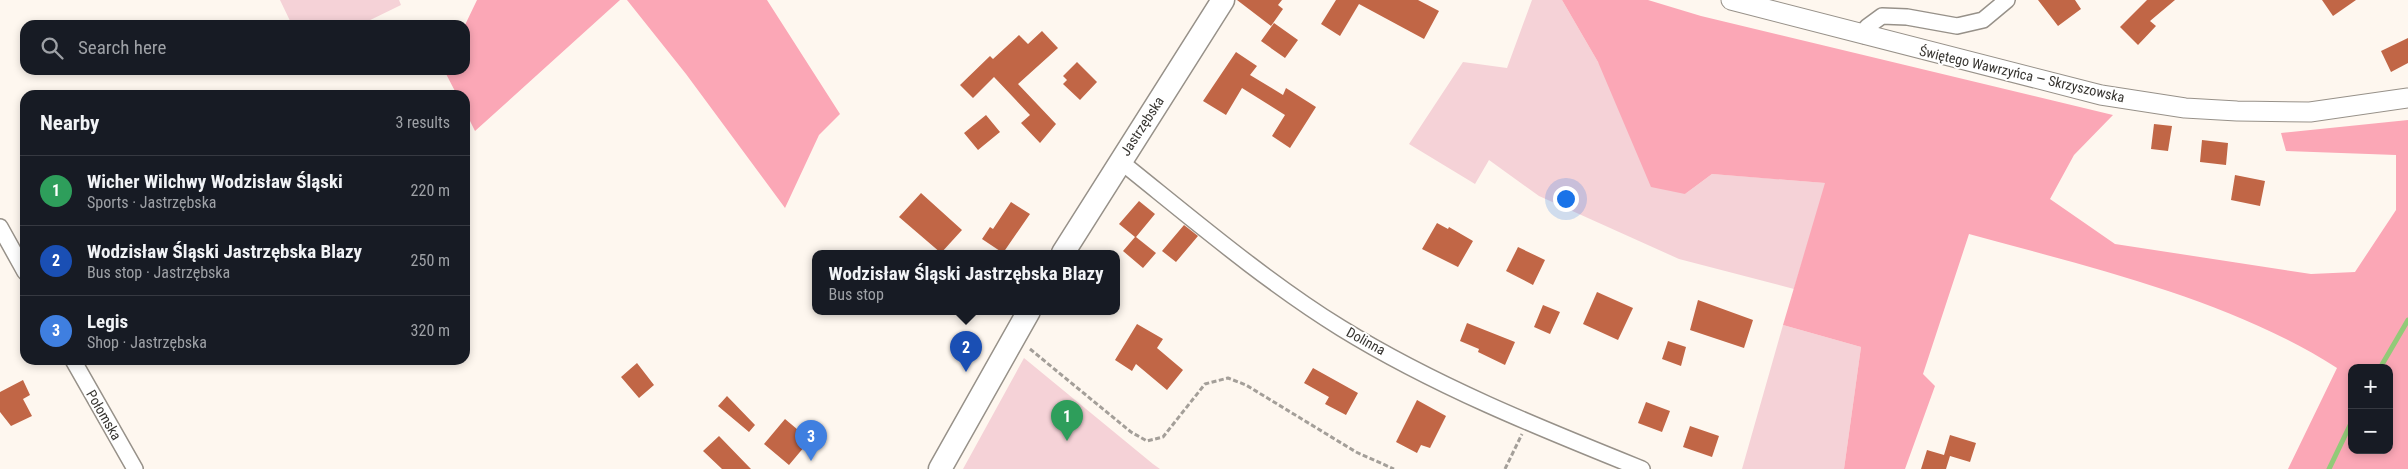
<!DOCTYPE html>
<html lang="en">
<head>
<meta charset="utf-8">
<style>
	:root { --surface:#171b24; --page:#20242c; --text:#f1f3f6; --muted:#9ea1a6; --line:#363941; --accent:#4e62d8 }
	body { margin:0; font-family:"Roboto Condensed",sans-serif; background:var(--page); color:var(--text) }
	.controls { position:absolute; right:15px; bottom:15px; display:grid; overflow:hidden; border-radius:10px; box-shadow:0 2px 8px #0003 }
	.controls button { width:45px; height:45px; display:grid; place-items:center; padding:0; border:0; border-bottom:1px solid var(--line); background:var(--surface); color:var(--text); font:25px sans-serif }
	.you { position:absolute; left:1565px; top:198px; width:18px; height:18px; margin:-12px; border:4px solid #fff; border-radius:50%; background:#1a73e8; box-shadow:0 0 0 8px #1a73e833 }
	.badge { display:grid; place-items:center; width:32px; height:32px; border-radius:50%; background:var(--accent); color:#fff; font-size:16px; font-weight:700 }
	.pin { position:absolute; translate:-50% -41px; filter:drop-shadow(0 1px 2px #0008) }
	.pin::after { content:''; position:absolute; top:26px; width:18px; height:15px; background:inherit; clip-path:polygon(0 0,100% 0,50% 100%) }
	.popup { position:absolute; left:812px; top:250px; width:308px; height:65px; box-sizing:border-box; display:grid; place-content:center; border-radius:10px; background:var(--surface); filter:drop-shadow(0 1px 4px #0005); font-size:16px; white-space:nowrap; color:var(--muted) }
	.popup b { font-size:19px; color:var(--text) }
	.popup::after { content:''; position:absolute; left:50%; top:100%; margin-left:-10px; border:10px solid transparent; border-top-color:var(--surface) }
	.list { margin:0; padding:0; list-style:none }
	h2 { display:flex; justify-content:space-between; align-items:center; height:65px; margin:0; padding:0 20px; font-size:21px }
	h2 small { font-size:16px; font-weight:400; color:var(--muted) }
	.list li { display:grid; grid-template-columns:32px 1fr auto; gap:15px; align-items:center; box-sizing:border-box; height:70px; padding:0 20px; border-top:1px solid var(--line) }
	.list b { display:block; font-size:19px; white-space:nowrap }
	.list p { margin:0; font-size:16px; white-space:nowrap; color:var(--muted) }
	.list em { font-size:16px; font-style:normal; color:var(--muted) }
	.icon { flex:none; width:28px; height:28px; fill:none; stroke:currentColor; stroke-width:2; stroke-linecap:round; stroke-linejoin:round }
	.map { position:relative; flex:none; width:2408px; height:469px; overflow:hidden }
	.search { position:absolute; background:var(--surface); box-shadow:0 2px 8px #0003; left:20px; top:20px; width:450px; height:55px; display:flex; align-items:center; gap:12px; box-sizing:border-box; padding:0 18px; border-radius:15px; color:var(--muted); font-size:19px }
	.panel { position:absolute; background:var(--surface); box-shadow:0 2px 8px #0003; left:20px; top:90px; width:450px; height:275px; border-radius:15px }
	.map>svg:first-child { display:block }
	.green { fill:#f5d2d7 }
	.forest { fill:#fba7b6; fill-rule:evenodd }
	.lines { fill:none; stroke-linecap:round; stroke-linejoin:round }
	.stream { stroke:#92ca78; stroke-width:5 }
	.building { fill:#c16646 }
	.minor-casing { stroke:#979189; stroke-width:18 }
	.tertiary-casing { stroke:#979189; stroke-width:21 }
	.secondary-casing { stroke:#979189; stroke-width:25 }
	.path { stroke:#a49f99; stroke-width:3; stroke-dasharray:5 2.5; stroke-linecap:butt }
	.minor { stroke:#fff; stroke-width:15 }
	.tertiary { stroke:#fff; stroke-width:19 }
	.secondary { stroke:#fff; stroke-width:22 }
	.labels { text-anchor:middle; stroke-width:4; stroke-linejoin:round; paint-order:stroke }
	.street-label { font-size:14px; fill:#373531; stroke:#fff }
</style>
</head>
<body>
<div class="map">
<svg width="2408" height="469" viewBox="0 0 2408 469">
	<rect width="100%" height="100%" fill="#fef7ef"/>
	<!-- green -->
	<path class="green" d="M280 0H399L401 5 360 25H292Z
		M1532 0H1562L1598 62 1685 194 1712 174 1826 183 1794 289 1679 259 1539 196 1489 160 1475 184 1409 144 1463 62 1507 68Z
		M1783 325 1861 347 1844 469H1742Z
		M1024 358 1153 464 1160 469H963Z"/>
	<!-- forest -->
	<path class="forest" d="M477 0H620L475 131 465 111V95H457L444 70H465V25Z
		M627 0H767L840 114 819 135 785 208 686 74Z
		M1562 0H1648L1701 16 2113 115 2074 155 2050 199 2115 244 2311 274 2355 272 2396 210V155L2286 151 2281 133 2408 120V469H2288L2337 368C2229 299 2092 268 1969 234L1923 374 1935 386 1905 469H1844L1861 347 1783 325 1825 183 1712 174 1685 194 1651 187 1598 62ZM2352 368H2389V450H2352Z"/>
	<g class="lines">
		<!-- stream -->
		<path class="stream" d="M2380 368 2408 320
			M2329 469 2352 421"/>
	</g>
	<!-- building -->
	<path class="building" d="M1237 0H1282L1278 5 1283 9 1271 26Z
		M1336 0H1418L1439 11 1424 39 1359 4 1340 36 1321 24Z
		M2038 0H2075L2081 9 2058 26Z
		M2147 0H2175L2150 21 2156 26 2138 45 2120 27Z
		M2322 0H2356L2333 16Z
		M1274 23 1298 40 1285 58 1261 41Z
		M1042 31 1058 48 1018 84 1056 124 1040 143 1021 123 1030 115 994 77 973 98 960 85 990 56 993 59 1019 35 1028 44Z
		M2408 38V63L2391 72 2381 51Z
		M1236 52 1257 66 1250 75 1283 95 1286 88 1316 107 1290 148 1272 136 1285 115 1242 88 1226 115 1203 101Z
		M1077 62 1097 82 1080 100 1063 84 1067 80 1063 76Z
		M986 115 1000 132 978 150 964 133Z
		M2154 124 2172 126 2168 151 2151 149Z
		M2202 140 2228 143 2226 165 2200 162Z
		M2235 175 2265 181 2260 206 2231 200Z
		M921 193 962 230 941 253 899 217Z
		M1139 201 1155 214 1136 237 1156 253 1143 268 1123 251 1135 237 1119 224Z
		M1011 202 1030 214 1003 253 982 239 990 227 993 229Z
		M1437 223 1448 229 1449 227 1473 241 1458 267 1422 249Z
		M1184 225 1198 236 1176 262 1162 251Z
		M1518 247 1545 260 1533 285 1506 271Z
		M1597 292 1633 308 1618 340 1583 324Z
		M1698 300 1753 320 1744 348 1690 330Z
		M1543 305 1560 312 1550 334 1534 327Z
		M1467 323 1515 342 1505 365 1478 352 1479 349 1460 341Z
		M1137 324 1163 339 1157 348 1183 370 1167 390 1136 364 1132 371 1115 360Z
		M1668 341 1686 347 1681 366 1662 359Z
		M637 363 654 385 639 398 621 377Z
		M1313 368 1358 393 1346 415 1325 404 1329 397 1304 383Z
		M23 380 30 395 23 399 32 416 11 426 0 412V392Z
		M727 396 755 425 749 432 718 406Z
		M1417 400 1446 416 1430 448 1421 445 1417 453 1396 442Z
		M1646 402 1670 411 1662 432 1638 423Z
		M785 419 810 440 789 465 764 444Z
		M1690 426 1719 436 1712 457 1683 447Z
		M1950 435 1976 443 1970 462 1950 456 1946 469H1921L1927 450 1944 455Z
		M719 436 751 469H722L703 451Z"/>
	<g class="lines">
		<defs>
			<path id="minor" d="M1865 36 1867 27 1882 16 1907 17 1957 26 1983 20 2007 0
				M1120 161C1190 217 1265 281 1341 328 1435 386 1540 428 1642 469
				M0 227 25 272
				M73 360 135 469"/>
			<path id="tertiary" d="M1731 0 2101 95 2185 108 2237 111 2310 112 2408 98"/>
			<path id="secondary" d="M1063 253 1223 0
				M940 469 1029 311"/>
		</defs>
		<!-- minor casing -->
		<use href="#minor" class="minor-casing"/>
		<!-- tertiary casing -->
		<use href="#tertiary" class="tertiary-casing"/>
		<!-- secondary casing -->
		<use href="#secondary" class="secondary-casing"/>
		<!-- path -->
		<path class="path" d="M1030 349 1131 432 1147 441 1163 437 1205 384 1228 378 1246 385 1356 452 1394 469
			M1505 469 1522 434"/>
		<!-- minor -->
		<use href="#minor" class="minor"/>
		<!-- tertiary -->
		<use href="#tertiary" class="tertiary"/>
		<!-- secondary -->
		<use href="#secondary" class="secondary"/>
	</g>
	<g class="labels">
		<!-- street labels -->
		<g class="street-label">
			<text transform="translate(2022 74) rotate(13)" y="5">Świętego Wawrzyńca — Skrzyszowska</text>
			<text transform="translate(1142 126) rotate(-57)" y="5">Jastrzębska</text>
			<text transform="translate(1366 341) rotate(29)" y="5">Dolinna</text>
			<text transform="translate(104 415) rotate(60)" y="5">Połomska</text>
		</g>
	</g>
</svg>
<div class="controls">
<button>+</button>
<button>−</button>
</div>
<div class="you"></div>
<div class="pin badge" style="left:1067px;top:441px;background:#2e9e5b">1</div>
<div class="pin badge" style="left:966px;top:372px;background:#1a4fb4">2</div>
<div class="popup"><b>Wodzisław Śląski Jastrzębska Blazy</b>Bus stop</div>
<div class="pin badge" style="left:811px;top:461px;background:#3f7fe0">3</div>
<div class="search"><svg class="icon" aria-label="search" viewBox="0 0 24 24"><circle cx="10" cy="10" r="6"/><path d="M15 15l6 6"/></svg>Search here</div>
<section class="panel">
<h2>Nearby<small>3 results</small></h2>
<ul class="list">
<li><span class="badge" style="background:#2e9e5b">1</span><div><b>Wicher Wilchwy Wodzisław Śląski</b><p>Sports · Jastrzębska</p></div><em>220 m</em></li>
<li><span class="badge" style="background:#1a4fb4">2</span><div><b>Wodzisław Śląski Jastrzębska Blazy</b><p>Bus stop · Jastrzębska</p></div><em>250 m</em></li>
<li><span class="badge" style="background:#3f7fe0">3</span><div><b>Legis</b><p>Shop · Jastrzębska</p></div><em>320 m</em></li>
</ul>
</section>
</div>
</body>
</html>
